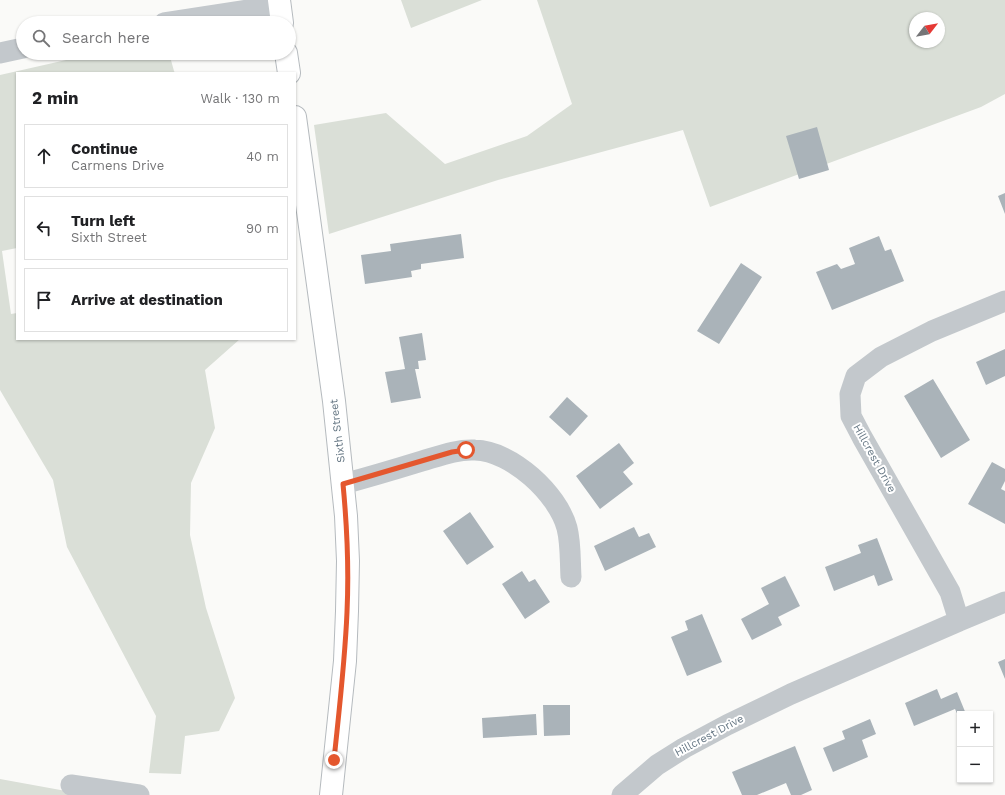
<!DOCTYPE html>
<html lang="en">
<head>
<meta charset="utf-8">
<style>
	:root { --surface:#fff; --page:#f2f2f2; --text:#202124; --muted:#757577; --line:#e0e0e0 }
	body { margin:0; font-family:"Work Sans",sans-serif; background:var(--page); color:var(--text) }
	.controls { position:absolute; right:12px; bottom:12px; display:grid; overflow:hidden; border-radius:0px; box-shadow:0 1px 3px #0004 }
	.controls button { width:36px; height:36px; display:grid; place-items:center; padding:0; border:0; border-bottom:1px solid var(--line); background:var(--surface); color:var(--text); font:20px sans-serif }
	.compass { position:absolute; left:909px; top:12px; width:36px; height:36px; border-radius:50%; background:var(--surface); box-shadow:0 1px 3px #0004; rotate:59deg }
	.stop { position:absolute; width:12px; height:12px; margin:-9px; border:3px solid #e4572e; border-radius:50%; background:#fff }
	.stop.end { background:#e4572e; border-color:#fff; box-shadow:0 1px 4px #0008 }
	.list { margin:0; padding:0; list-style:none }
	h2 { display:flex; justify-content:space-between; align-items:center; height:52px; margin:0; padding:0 16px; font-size:17px }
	h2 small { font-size:13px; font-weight:400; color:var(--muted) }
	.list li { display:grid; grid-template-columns:26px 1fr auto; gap:12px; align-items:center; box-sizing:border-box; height:64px; margin:0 8px 8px; padding:0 8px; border:1px solid var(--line); border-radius:0px }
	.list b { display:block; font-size:15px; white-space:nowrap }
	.list p { margin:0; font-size:13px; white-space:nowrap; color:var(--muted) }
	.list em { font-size:13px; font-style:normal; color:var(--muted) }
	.icon { flex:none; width:22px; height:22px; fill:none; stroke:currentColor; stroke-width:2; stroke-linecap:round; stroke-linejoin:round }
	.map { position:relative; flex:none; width:1005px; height:795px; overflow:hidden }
	.search { position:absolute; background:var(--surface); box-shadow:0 1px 3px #0004; left:16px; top:16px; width:280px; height:44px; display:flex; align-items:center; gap:10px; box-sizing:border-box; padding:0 14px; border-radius:22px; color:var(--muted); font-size:15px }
	.panel { position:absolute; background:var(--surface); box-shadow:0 1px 3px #0004; left:16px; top:72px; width:280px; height:268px; border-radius:0px }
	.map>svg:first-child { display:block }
	.green { fill:#dadfd7; fill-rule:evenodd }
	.building { fill:#aab3b9 }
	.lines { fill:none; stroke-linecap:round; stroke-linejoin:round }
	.major-casing { stroke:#b5babe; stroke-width:24 }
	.minor { stroke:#c3c8cc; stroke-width:21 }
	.major { stroke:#fff; stroke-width:22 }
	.route { stroke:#e4572e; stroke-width:5 }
	.labels { text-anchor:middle; stroke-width:4; stroke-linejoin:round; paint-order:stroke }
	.street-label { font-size:11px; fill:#657683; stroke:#fff }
</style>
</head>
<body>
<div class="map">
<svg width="1005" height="795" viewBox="0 0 1005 795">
	<rect width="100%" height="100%" fill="#fafaf8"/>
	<!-- green -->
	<path class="green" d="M401 0H482L411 28Z
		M537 0H1005V94L981 107 710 207 683 130 498 180 329 234 314 125 386 113 445 164 527 136 572 104ZM915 18H939V42H915Z
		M97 53H169L174 71 175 73H17V248L2 251 11 314 17 313V339H240L205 370 215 428 191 483 190 535 206 608 235 698 219 731 185 736 181 774 149 773 156 716 67 547 53 480 0 390V75Z
		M0 779 88 795H0Z"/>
	<!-- building -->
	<path class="building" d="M817 127 829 170 799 179 786 136Z
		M1005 193V214L998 196Z
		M461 234 464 258 421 264V269L411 271 412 277 365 284 361 255 391 251 390 244Z
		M879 236 885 251 891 249 904 281 832 310 816 272 837 264 841 269 855 264 849 248Z
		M741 263 762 277 719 344 697 331Z
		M422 333 426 360 418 361 419 369H415L421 398 391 403 385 372 405 369 399 337Z
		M1005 349V376L986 385 976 362Z
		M933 379 970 440 941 458 904 396Z
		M567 397 588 416 570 436 549 417Z
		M619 443 634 463 623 472 633 484 600 509 576 476Z
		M992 462 1005 469V481L1001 489 1005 491V524L968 504Z
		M470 512 494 547 467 565 443 531Z
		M634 527 639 537 649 533 656 547 605 571 594 546Z
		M877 538 893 580 878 586 874 575 834 591 825 567 861 553 858 545Z
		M522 571 529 582 535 579 550 602 525 619 502 584Z
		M785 576 800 606 778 617 782 625 752 640 741 619 769 604 761 588Z
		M702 614 722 662 687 676 671 637 688 630 685 621Z
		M1005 659V679L998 662Z
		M937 689 941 699 957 692 966 714H960V718H959L955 709 914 726 905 703Z
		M543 705H570V735L544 736Z
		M536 714 537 735 483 738 482 718Z
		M870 719 876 734 862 740 868 757 833 772 823 748 845 739 842 731Z
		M795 746 812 790 801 795H791L786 783 757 795H742L732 772Z"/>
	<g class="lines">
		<defs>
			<path id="major" d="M279 0 282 23
				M286 53 289 73
				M295 117 334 401 346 516 348 561 347 611 345 661 331 795"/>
		</defs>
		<!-- major casing -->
		<use href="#major" class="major-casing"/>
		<!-- minor -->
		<path class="minor" d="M164 23 280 5
			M0 53 23 48
			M1005 301 932 331 881 357 856 376 850 394 851 416 862 437 950 592 959 621 1005 602
			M343 484C369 477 396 469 422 461 439 456 457 449 475 450 512 451 558 494 567 528 571 544 570 561 571 577
			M71 785 139 795
			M622 795 657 765 684 748 727 725 791 694 959 621"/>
		<!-- major -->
		<use href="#major" class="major"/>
	</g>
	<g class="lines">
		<!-- route -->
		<path class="route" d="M334 760C339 711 345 661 347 612 349 569 347 526 343 484L452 452 466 450"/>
	</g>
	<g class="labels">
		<!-- street labels -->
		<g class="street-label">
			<text transform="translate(337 431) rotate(-97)" y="4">Sixth Street</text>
			<text transform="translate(875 458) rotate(61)" y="4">Hillcrest Drive</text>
			<text transform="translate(709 735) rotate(-28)" y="4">Hillcrest Drive</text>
		</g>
	</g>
</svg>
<div class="controls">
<button>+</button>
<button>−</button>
</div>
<svg class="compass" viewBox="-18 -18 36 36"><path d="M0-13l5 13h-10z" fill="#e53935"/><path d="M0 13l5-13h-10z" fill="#757577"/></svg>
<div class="stop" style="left:466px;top:450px"></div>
<div class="stop end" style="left:334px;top:760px"></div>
<div class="search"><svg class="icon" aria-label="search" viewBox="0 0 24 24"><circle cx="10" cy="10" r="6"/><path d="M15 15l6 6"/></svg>Search here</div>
<section class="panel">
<h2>2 min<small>Walk · 130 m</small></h2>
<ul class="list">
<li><svg class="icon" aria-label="ahead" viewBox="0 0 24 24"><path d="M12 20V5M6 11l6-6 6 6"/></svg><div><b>Continue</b><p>Carmens Drive</p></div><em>40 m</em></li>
<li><svg class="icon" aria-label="left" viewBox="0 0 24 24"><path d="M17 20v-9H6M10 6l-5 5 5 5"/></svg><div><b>Turn left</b><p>Sixth Street</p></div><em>90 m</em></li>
<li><svg class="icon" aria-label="arrive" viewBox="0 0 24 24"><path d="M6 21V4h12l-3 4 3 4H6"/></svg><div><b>Arrive at destination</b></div></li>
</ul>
</section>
</div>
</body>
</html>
